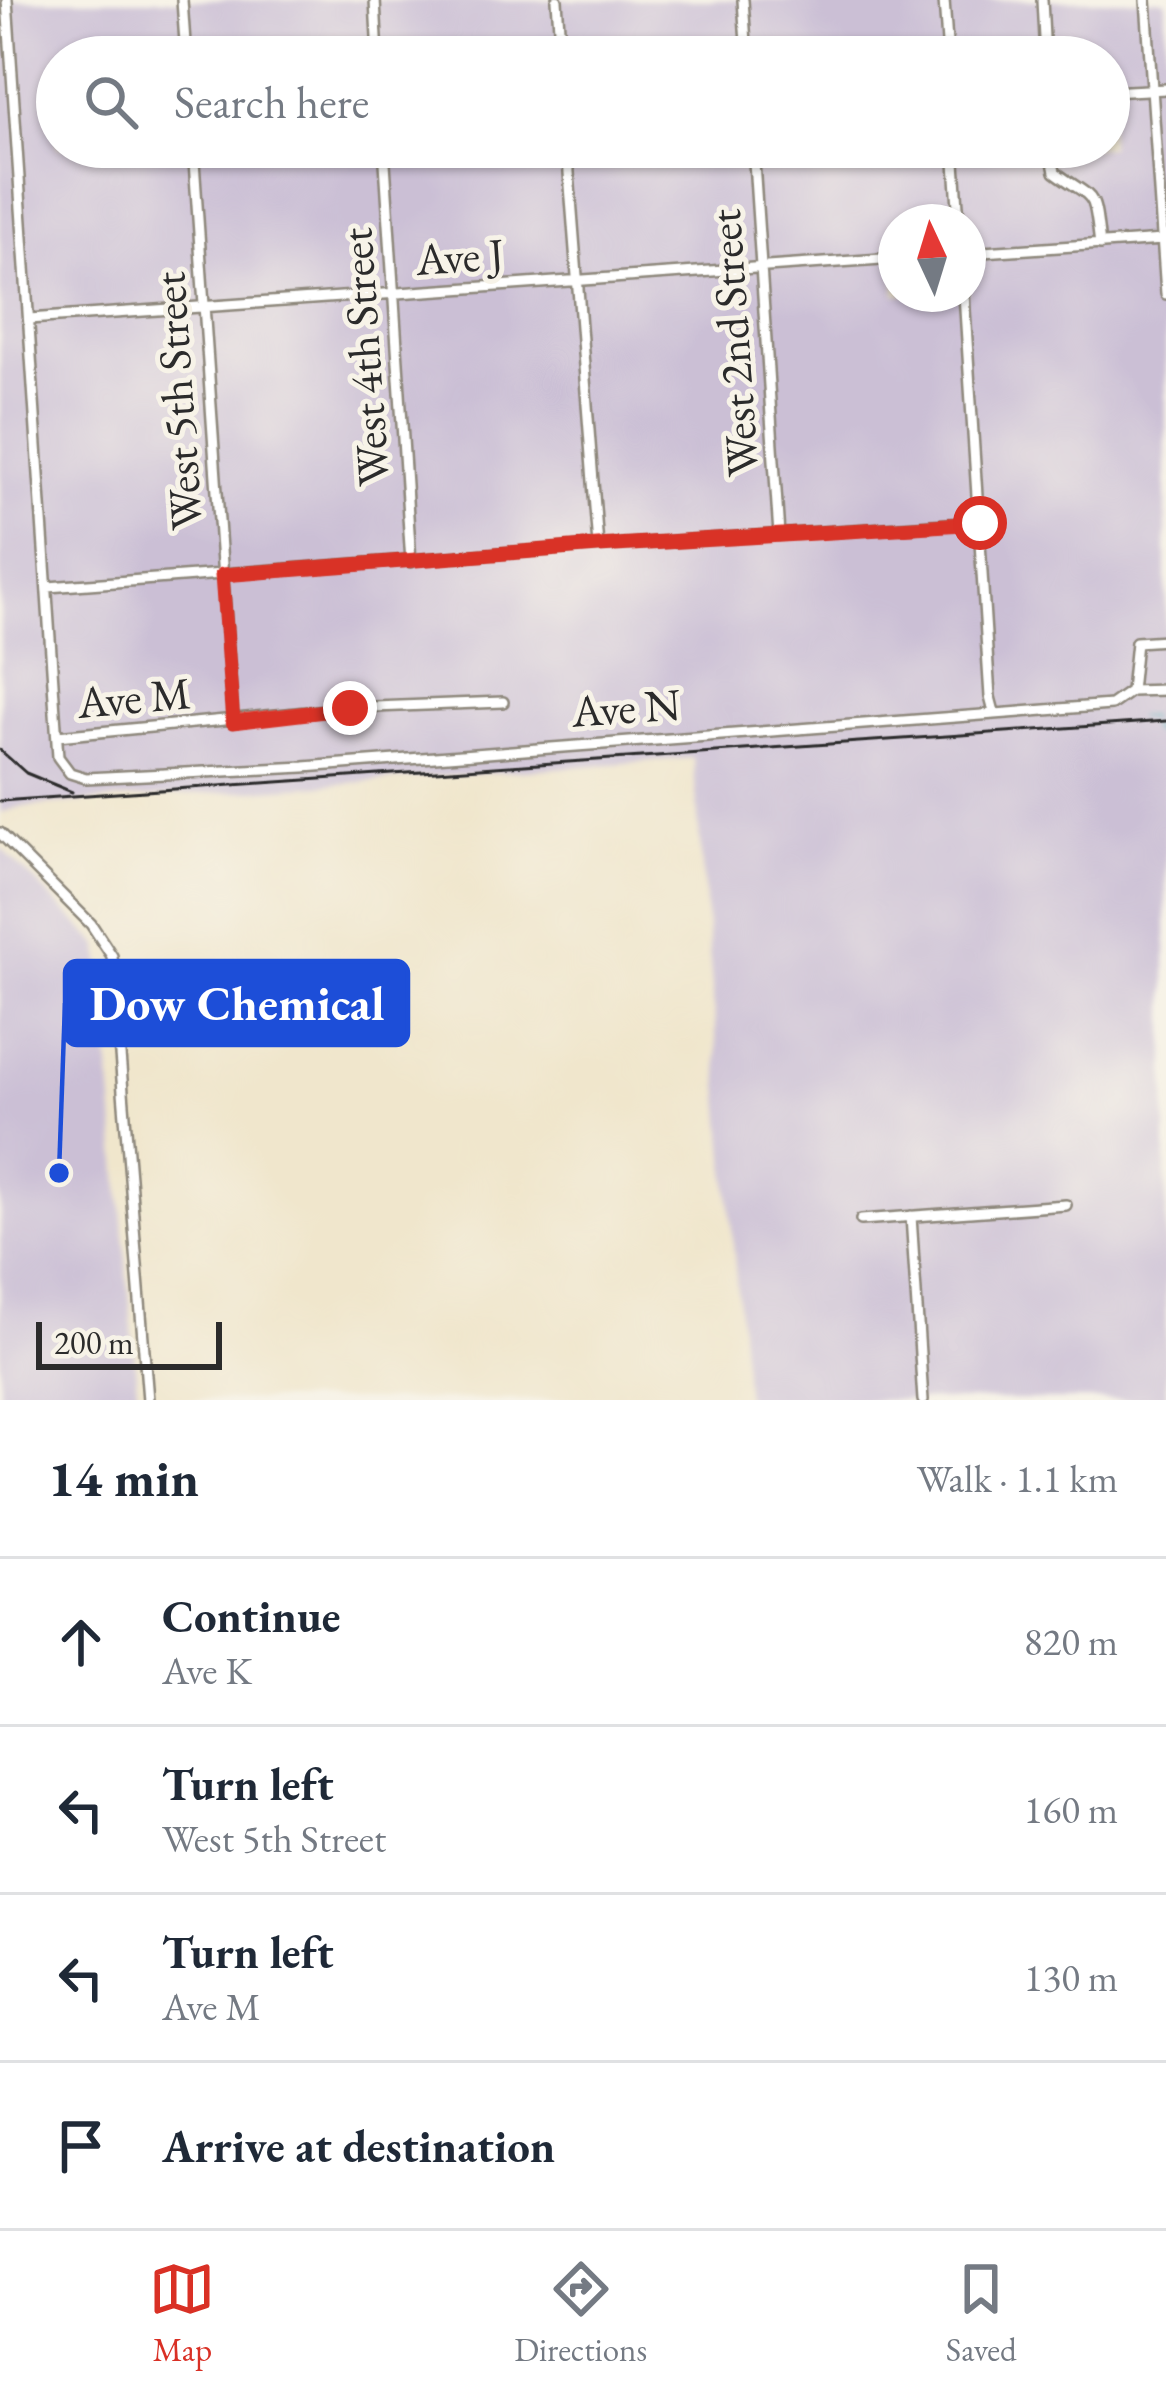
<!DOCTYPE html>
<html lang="en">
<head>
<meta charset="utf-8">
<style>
	:root { --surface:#fff; --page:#f2f2f3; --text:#1f2937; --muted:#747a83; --line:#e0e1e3; --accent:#d93025 }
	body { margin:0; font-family:"EB Garamond",serif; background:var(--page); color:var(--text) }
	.compass { position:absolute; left:878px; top:204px; width:108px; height:108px; border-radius:50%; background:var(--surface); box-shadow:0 3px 9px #0004; rotate:356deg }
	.scale { position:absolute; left:36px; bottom:30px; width:186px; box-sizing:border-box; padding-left:12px; border:6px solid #2b2b2b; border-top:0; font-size:33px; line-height:42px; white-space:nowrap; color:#2b2b2b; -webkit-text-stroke:9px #f7f3e8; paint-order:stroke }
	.stop { position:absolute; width:36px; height:36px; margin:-27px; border:9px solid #d93025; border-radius:50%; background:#fff }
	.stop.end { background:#d93025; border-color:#fff; box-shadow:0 3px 12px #0008 }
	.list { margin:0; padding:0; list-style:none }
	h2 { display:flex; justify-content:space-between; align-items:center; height:156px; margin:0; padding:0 48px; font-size:51px }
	h2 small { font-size:39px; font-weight:400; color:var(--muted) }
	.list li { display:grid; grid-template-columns:78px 1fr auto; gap:36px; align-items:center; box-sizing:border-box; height:168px; padding:0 48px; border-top:3px solid var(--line) }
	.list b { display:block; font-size:45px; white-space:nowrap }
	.list p { margin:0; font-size:39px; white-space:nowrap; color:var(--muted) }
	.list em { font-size:39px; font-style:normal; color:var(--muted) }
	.icon { flex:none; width:66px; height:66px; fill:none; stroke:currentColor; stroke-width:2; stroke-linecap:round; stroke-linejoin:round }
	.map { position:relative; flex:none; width:1166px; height:1400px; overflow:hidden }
	.search { position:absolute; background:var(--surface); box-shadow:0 3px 9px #0004; left:36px; right:36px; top:36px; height:132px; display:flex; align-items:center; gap:30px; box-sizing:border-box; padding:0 42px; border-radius:66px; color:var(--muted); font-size:45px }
	.sheet { height:828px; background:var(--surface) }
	nav { display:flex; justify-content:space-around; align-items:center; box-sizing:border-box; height:168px; border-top:3px solid var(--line); background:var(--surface); font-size:33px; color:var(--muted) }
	nav a { display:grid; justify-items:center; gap:6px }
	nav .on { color:var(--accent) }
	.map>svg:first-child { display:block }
	.industrial { fill:#cbbfd5; fill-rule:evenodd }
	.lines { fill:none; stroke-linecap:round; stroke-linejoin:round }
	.stream { stroke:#43b2be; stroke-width:3 }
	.minor-casing { stroke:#8e887c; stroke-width:14 }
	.minor { stroke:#fff; stroke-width:9 }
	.rail { stroke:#2b2b2b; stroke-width:3 }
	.route { stroke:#d93025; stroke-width:15 }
	.labels { text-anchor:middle; stroke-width:10; stroke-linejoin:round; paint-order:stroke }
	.street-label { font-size:45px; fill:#2b2b2b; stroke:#f7f3e8 }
	.leader { fill:none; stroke:#1d4ed8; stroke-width:4.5 }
	.callout-dot { fill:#1d4ed8; stroke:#f7f3e8; stroke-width:4.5 }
	.callout { fill:#1d4ed8; stroke:#1d4ed8; stroke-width:4.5 }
	.callout-label { font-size:48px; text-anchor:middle; font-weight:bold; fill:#fff }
</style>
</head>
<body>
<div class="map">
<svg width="1166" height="1400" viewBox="0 0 1166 1400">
	<rect width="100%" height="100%" fill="#f7f3e8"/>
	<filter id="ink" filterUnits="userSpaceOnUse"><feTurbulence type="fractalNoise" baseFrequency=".00833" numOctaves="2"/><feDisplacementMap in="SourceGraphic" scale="24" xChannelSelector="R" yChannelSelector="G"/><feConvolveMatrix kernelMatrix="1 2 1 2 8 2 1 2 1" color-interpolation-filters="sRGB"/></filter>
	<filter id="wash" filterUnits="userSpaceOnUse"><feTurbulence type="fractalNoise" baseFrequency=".004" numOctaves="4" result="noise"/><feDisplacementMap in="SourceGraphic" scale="48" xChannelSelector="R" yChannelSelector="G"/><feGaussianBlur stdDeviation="2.7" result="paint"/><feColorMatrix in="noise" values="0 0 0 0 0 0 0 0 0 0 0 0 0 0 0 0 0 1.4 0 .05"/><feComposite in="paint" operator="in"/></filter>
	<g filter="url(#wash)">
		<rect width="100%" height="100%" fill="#f0e6cc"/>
		<!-- industrial -->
		<path class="industrial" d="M0 0H1166V1396L1155 1400H746L693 758 20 807 0 813ZM57 57H1109V147H57ZM896 222H968V294H896Z
			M0 847 100 946 138 1400H0Z"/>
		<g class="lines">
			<!-- stream -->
			<path class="stream" d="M1138 717 1149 718
				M1150 726 1153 732 1166 735"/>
		</g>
	</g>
	<g filter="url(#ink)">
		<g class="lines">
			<defs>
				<path id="minor" d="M7 0 58 757 70 773 86 778 304 767 1111 705 1131 691 1166 690
					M182 0 186 57
					M375 0 378 57
					M557 0 561 57
					M743 0 747 57
					M944 0 948 57
					M1042 0 1045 57
					M1146 0 1166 294
					M1109 92 1166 89
					M193 147 233 722
					M384 147 411 562
					M567 147 598 546
					M753 147 779 535
					M954 147 959 222
					M1050 147 1055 172C1097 203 1093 187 1100 245
					M968 253 1163 240
					M964 294 990 697 994 712
					M29 319 896 258
					M48 587 598 546 980 522
					M1131 691 1136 642 1166 640
					M57 736 349 708 503 702
					M0 833 91 924 112 956 148 1400
					M911 1216 923 1400
					M861 1220 1066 1205"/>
			</defs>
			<!-- minor casing -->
			<use href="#minor" class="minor-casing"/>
			<!-- minor -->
			<use href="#minor" class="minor"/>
			<!-- rail -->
			<path class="rail" d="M0 750 26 773 72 792
				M0 801 1166 721"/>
		</g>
	</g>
	<g class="lines" filter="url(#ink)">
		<!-- route -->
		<path class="route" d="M350 708 233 722 222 575 598 546 980 523"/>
	</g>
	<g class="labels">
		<!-- street labels -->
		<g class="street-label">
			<text transform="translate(460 256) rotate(-4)" y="16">Ave J</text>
			<text transform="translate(733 343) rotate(-94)" y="16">West 2nd Street</text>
			<text transform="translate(364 357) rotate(-94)" y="16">West 4th Street</text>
			<text transform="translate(177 401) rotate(-94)" y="16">West 5th Street</text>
			<text transform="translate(134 697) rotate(-5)" y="16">Ave M</text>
			<text transform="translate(626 707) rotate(-4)" y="16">Ave N</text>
		</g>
	</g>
	<!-- callouts -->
	<path class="leader" d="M59 1173L65 1003"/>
	<circle class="callout-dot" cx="59" cy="1173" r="12"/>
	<rect class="callout" x="65" y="961" width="343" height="84" rx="12"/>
	<g class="callout-label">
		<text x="237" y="1020">Dow Chemical</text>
	</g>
</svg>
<svg class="compass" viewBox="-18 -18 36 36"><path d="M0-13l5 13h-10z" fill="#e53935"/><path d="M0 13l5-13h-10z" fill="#747a83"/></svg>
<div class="scale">200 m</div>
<div class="stop" style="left:980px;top:523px"></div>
<div class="stop end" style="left:350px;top:708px"></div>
<div class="search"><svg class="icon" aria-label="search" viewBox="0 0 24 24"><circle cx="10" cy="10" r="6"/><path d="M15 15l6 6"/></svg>Search here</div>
</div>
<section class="sheet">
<h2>14 min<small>Walk · 1.1 km</small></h2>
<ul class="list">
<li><svg class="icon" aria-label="ahead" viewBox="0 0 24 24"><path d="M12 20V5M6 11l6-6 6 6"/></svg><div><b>Continue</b><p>Ave K</p></div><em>820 m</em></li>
<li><svg class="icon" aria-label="left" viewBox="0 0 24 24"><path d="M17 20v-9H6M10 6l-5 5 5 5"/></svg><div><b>Turn left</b><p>West 5th Street</p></div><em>160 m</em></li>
<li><svg class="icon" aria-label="left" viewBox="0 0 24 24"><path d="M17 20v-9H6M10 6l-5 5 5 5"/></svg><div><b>Turn left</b><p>Ave M</p></div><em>130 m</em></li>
<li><svg class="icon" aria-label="arrive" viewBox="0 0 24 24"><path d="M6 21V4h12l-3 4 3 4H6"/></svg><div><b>Arrive at destination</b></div></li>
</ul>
</section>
<nav>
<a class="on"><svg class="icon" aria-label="map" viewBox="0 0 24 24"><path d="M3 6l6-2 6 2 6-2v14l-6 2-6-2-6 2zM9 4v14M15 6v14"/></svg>Map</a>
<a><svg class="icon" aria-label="directions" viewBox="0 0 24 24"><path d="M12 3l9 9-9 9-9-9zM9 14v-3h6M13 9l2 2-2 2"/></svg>Directions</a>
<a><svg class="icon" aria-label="saved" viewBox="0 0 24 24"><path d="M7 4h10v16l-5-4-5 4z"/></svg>Saved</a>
</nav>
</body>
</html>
